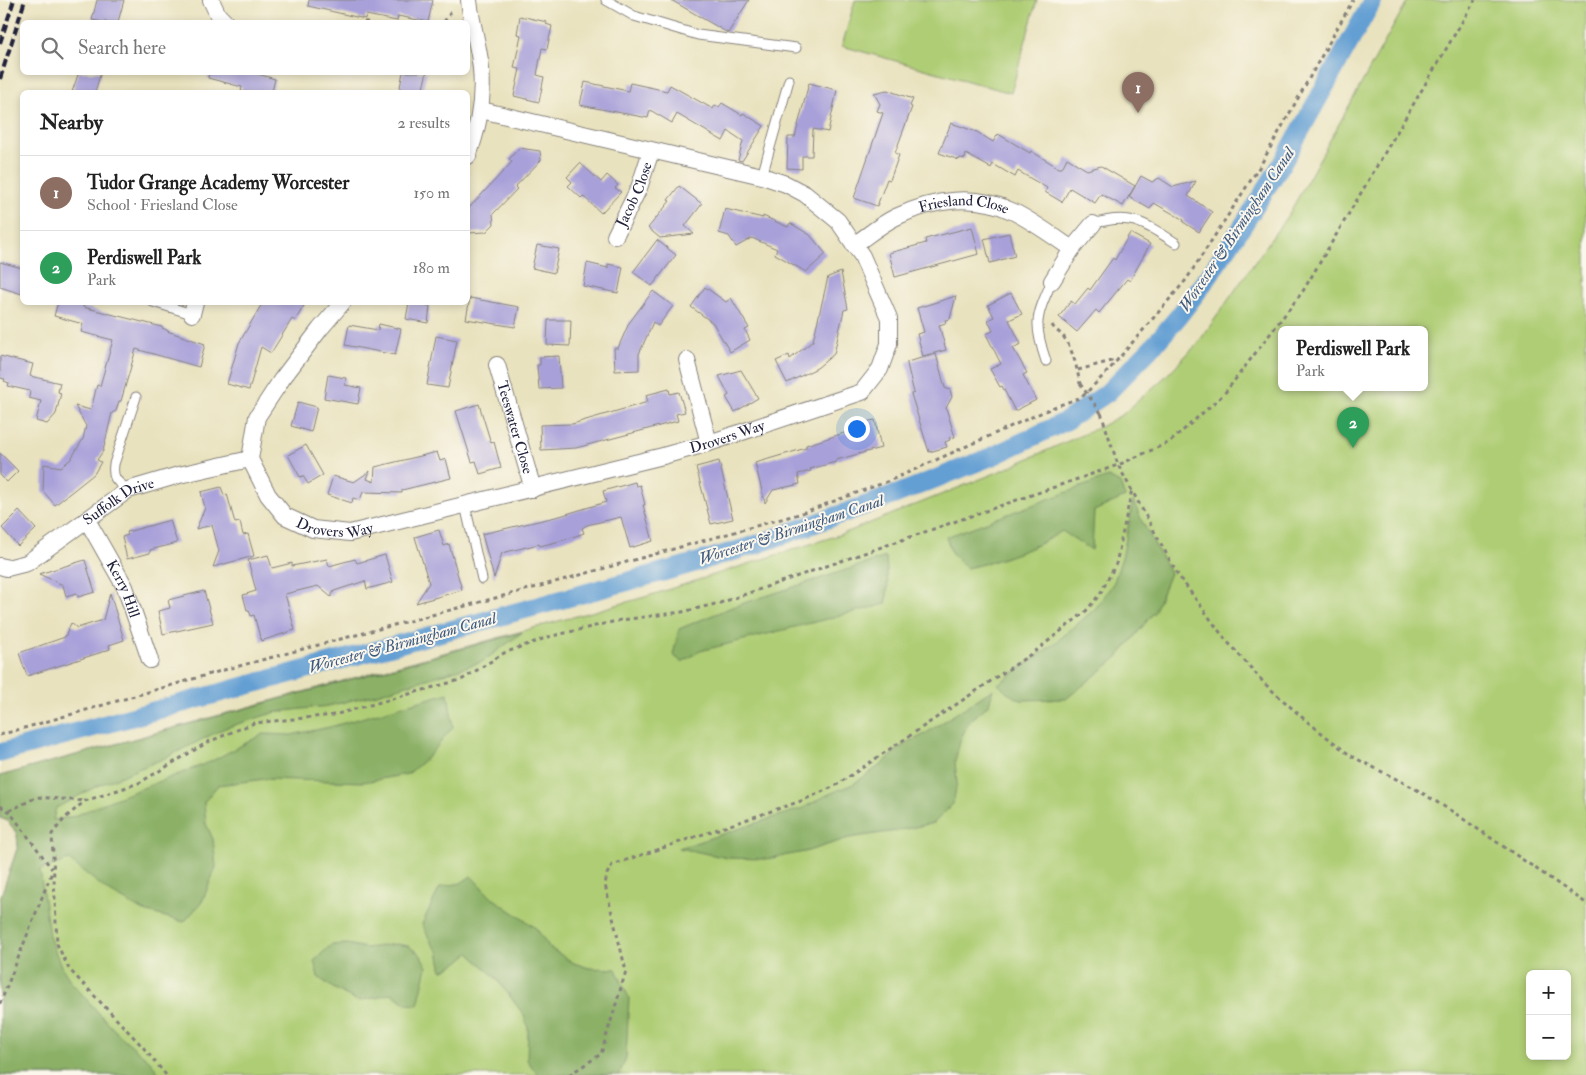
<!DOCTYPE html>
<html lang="en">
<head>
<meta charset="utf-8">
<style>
	:root { --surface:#fff; --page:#f6f6f6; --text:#222; --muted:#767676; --line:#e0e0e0; --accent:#b45309 }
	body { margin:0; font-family:"IM FELL Double Pica",serif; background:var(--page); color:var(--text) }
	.controls { position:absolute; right:15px; bottom:15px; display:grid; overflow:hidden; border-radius:8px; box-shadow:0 2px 8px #0003 }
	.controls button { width:45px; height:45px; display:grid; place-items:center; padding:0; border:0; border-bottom:1px solid var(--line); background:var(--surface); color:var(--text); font:25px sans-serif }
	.you { position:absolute; left:856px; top:428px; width:18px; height:18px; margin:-12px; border:4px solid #fff; border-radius:50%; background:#1a73e8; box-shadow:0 0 0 8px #1a73e833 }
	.badge { display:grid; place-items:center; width:32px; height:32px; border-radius:50%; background:var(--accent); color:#fff; font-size:16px; font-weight:700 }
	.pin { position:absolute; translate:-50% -41px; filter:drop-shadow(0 1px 2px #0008) }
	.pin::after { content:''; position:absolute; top:26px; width:18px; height:15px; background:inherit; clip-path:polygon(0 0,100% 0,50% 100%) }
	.popup { position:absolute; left:1278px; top:326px; width:150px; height:65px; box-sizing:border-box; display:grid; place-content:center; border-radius:8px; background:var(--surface); filter:drop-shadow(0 1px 4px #0005); font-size:16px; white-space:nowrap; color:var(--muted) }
	.popup b { font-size:19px; color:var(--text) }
	.popup::after { content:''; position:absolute; left:50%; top:100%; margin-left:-10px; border:10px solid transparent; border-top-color:var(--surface) }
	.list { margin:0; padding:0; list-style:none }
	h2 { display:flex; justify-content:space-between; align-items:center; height:65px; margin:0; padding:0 20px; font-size:21px }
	h2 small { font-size:16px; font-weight:400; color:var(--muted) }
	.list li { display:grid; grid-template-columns:32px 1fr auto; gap:15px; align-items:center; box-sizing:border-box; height:75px; padding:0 20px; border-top:1px solid var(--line) }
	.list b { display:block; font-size:19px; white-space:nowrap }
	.list p { margin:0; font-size:16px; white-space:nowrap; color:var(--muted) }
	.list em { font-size:16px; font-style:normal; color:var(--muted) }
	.icon { flex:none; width:28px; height:28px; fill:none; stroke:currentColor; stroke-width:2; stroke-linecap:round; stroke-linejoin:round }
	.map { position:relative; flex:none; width:1586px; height:1075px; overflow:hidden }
	.search { position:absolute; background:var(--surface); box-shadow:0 2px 8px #0003; left:20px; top:20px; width:450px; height:55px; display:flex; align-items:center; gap:12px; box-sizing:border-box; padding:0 18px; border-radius:8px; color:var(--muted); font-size:19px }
	.panel { position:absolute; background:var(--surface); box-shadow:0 2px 8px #0003; left:20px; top:90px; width:450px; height:215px; border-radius:8px }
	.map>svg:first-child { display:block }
	.green { fill:#afcd74; stroke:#687858; fill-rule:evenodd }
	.forest { fill:#8bb066; stroke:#566950 }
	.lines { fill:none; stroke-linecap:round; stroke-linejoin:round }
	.canal { stroke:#639fd3; stroke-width:19 }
	.building { fill:#a8a0d9 }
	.service-casing { stroke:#86827c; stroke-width:11 }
	.minor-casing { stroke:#86827c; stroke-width:18 }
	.path { stroke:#86827c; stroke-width:3; stroke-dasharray:4 4; stroke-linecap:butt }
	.service { stroke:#fff; stroke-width:9 }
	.minor { stroke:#fff; stroke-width:16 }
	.rail { stroke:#22223b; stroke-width:4; stroke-dasharray:8 4; stroke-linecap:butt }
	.path-bridge { stroke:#86827c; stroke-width:3; stroke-dasharray:4 4; stroke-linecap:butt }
	.labels { text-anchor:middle; stroke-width:4; stroke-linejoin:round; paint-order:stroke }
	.street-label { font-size:15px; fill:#22223b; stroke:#fbf7ec }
	.water-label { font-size:16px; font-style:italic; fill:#3f5a7f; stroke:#fbf7ec }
</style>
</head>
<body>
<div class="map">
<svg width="1586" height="1075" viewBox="0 0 1586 1075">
	<rect width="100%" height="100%" fill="#fbf7ec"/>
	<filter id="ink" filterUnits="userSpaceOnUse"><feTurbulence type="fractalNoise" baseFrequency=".02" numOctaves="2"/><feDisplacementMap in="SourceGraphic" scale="10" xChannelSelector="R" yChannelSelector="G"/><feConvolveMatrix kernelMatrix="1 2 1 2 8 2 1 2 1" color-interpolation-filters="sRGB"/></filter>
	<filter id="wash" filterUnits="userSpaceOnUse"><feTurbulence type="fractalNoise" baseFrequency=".0096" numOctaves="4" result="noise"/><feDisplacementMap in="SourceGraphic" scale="20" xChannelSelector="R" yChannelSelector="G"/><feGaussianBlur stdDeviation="1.12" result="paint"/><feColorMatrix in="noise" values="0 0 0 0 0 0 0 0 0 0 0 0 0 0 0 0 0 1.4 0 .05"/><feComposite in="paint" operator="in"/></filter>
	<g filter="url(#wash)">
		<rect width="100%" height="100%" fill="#e9e2be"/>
		<!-- green -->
		<path class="green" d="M855 0H1037L1011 93 842 46Z
			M1408 0H1586V1075H0V899L18 846 17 834 8 821 0 818V776L645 597 845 533 998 472 1102 426 1123 414 1166 376 1198 343 1290 212ZM1282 329H1424V387H1282ZM1530 974H1567V1056H1530Z"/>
		<!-- forest -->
		<path class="forest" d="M1108 477 1120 483 1125 497 1094 511 1092 550 1062 531C1033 550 1001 560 967 568L952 554 946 537Z
			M1133 501 1143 523 1170 573 1155 611 1118 657 1066 699 1021 700 1007 693 998 684 1055 643 1096 608 1114 582 1123 554Z
			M886 557 888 584 886 604 700 651 682 662 673 655 679 629 732 607Z
			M523 632 482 662 440 675 377 694 328 706 276 712 225 728 165 758 97 786 56 808 53 820 75 816 104 803 210 762 263 734 291 735 330 727 448 693 453 727 429 756 408 774 364 782 265 779 218 785 204 802 206 824 213 839 216 867 202 902 184 922 144 911 108 891 69 860 40 870 49 936 61 966 71 982 116 1032 151 1062 160 1075H0V899L18 846 17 834 8 821 0 818V776Z
			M993 689 989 704 969 722 961 738 955 761 957 783 953 804 934 823 896 831 849 838 805 852 766 859 728 858 679 848 803 808 827 795 853 784 881 765 900 747 925 734Z
			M471 876 491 897 536 928 550 948 574 963 589 968 616 969 629 998 626 1058 619 1075H538L527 1060 528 1028 524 1015 496 978 469 953 457 963 442 971 438 951 432 944 422 924 440 887 461 883Z
			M347 944 366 948 396 944 408 946 420 954 427 967 418 1005 407 1004 391 993 380 997 357 1001 333 988 318 977 314 961 331 945Z"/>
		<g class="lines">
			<!-- canal -->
			<path class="canal" d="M0 753 677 568 755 545 897 494 993 456 1066 421 1107 393 1155 344 1178 317 1201 287 1242 227 1283 162 1373 0"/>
		</g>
		<g id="blocks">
			<!-- building -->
			<path class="building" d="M97 0H124L118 22H103L92 20Z
				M309 0H433L428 22 398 16 397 21 366 15 365 19 308 6Z
				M671 0H749L728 33Z
				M520 16 547 22 546 24 552 26 547 49 542 48 537 75 544 77 539 102 514 96 520 69 514 68 521 35 517 34Z
				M79 72H101L95 92H72Z
				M209 72H251L275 79 272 92H241L242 87 208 78Z
				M403 72H427L422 92H399Z
				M585 82 628 91 630 83 667 91 670 85 713 109 715 105 719 107 722 103 742 115 743 113 764 126 742 161 738 160 743 141 728 131 723 141 677 114 672 123 650 110 648 118 580 105Z
				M809 83 837 90 828 132 813 129 812 156H802V169L787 168 788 137H795Z
				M887 90 913 99 910 106 912 107 895 153 899 155 890 180 887 179 877 206 854 198 883 113 877 111 880 104 874 93Z
				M951 123 977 132 993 142 998 134 1030 153 1031 151 1059 168H1062L1067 158 1087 170 1101 166 1135 186 1123 206 1101 194 1095 203 1070 188 1062 202 1045 192 1047 188 1018 171 1015 177 993 164 991 168 966 154 965 159 960 158 959 160 939 153Z
				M519 148 540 151 541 160 515 187 517 189 493 214 494 224 486 232 468 233V209L512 162 509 159Z
				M580 163 601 182 607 175 618 185 615 188 621 192 601 213 583 196 581 198 568 186 572 182 567 177Z
				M1141 176 1152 182 1159 178 1173 187 1196 181 1188 196 1212 212 1199 232 1183 222 1184 220 1154 203 1150 209 1129 197Z
				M679 186 702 204 685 226 694 234 660 238 648 228 670 201 668 200Z
				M725 209 763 218V216L788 227 790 223 810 235 826 254 806 272 775 254 777 249 752 238 736 247 729 236 719 233Z
				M972 227 979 254 895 277 889 253 926 243 925 239Z
				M1009 233 1015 256 990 263 984 239Z
				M1130 233 1150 244 1130 281 1127 279 1099 313 1096 310 1077 332 1059 317 1071 301 1075 304 1088 288 1090 290 1113 258 1115 260Z
				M657 240 676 255 652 286 633 272Z
				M537 245 559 249 554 273 532 268Z
				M0 262 22 268V294L0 287Z
				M587 263 608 268V264L623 267 618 293 583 286Z
				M841 272 848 309 844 310 834 354 817 368 787 383 776 361 789 355 790 359 813 341 828 277Z
				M705 287 726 302 731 298 749 328 745 330 750 340 730 352 713 323 691 307Z
				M653 291 673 306 658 326 653 322 639 354V370L615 371 614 348H618L629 323Z
				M1011 293 1022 314 1009 320 1021 344 1013 348 1027 373 1023 375 1036 400 1015 411 1002 386 1000 387 990 369 1001 364 986 334 993 331 988 320 994 317 988 305Z
				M956 296 950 319 945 320 946 323 939 325 946 350 923 356 917 334 924 332 917 308Z
				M470 298 519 307 515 327 466 319Z
				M58 302H84L83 307 162 327V328L167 330V331L205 344 199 367 136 349 121 401H119L116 411 112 413 103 451 97 460 101 462 94 474 55 505 43 491 44 464 61 467 71 459 83 439 86 426 75 406 91 410 97 385 100 386 113 340 81 332 83 324 54 316Z
				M263 302H306L295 321 292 319 271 353 261 347 249 390 227 384 239 343Z
				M409 302H426L425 305 430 306 428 323 406 319Z
				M548 320H571L570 346 547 345Z
				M379 324 401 329 395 355 345 345 349 325 378 330Z
				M436 336 457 340 448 388 427 385Z
				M936 354 945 388 950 390 952 397 946 408 955 437 949 438 950 440 945 442 947 447 929 452 911 394 914 393 907 364V362Z
				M0 356 33 364 30 376 60 383 58 392 61 393 56 414 47 424 36 421 41 401 29 398 30 391 8 386 9 383 4 381 5 379 0 378Z
				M559 356 561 388 539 389 537 365H540V357Z
				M741 370 758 398 735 412 726 397 729 395 719 376Z
				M328 375 346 378 345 385 361 388 358 404 324 398Z
				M669 389 670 394 679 392 685 412 676 414 678 421 576 448 541 450 540 425 572 424 596 417 648 402 646 395Z
				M298 402 317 407 311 432 291 426Z
				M479 404 491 443 494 442 501 468 480 474 476 461 472 462 456 411Z
				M875 420 881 448 836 460V462L810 469 811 471 798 474 800 484 773 490 765 503 755 463 806 448V445L857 429 855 424Z
				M306 445 323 475 308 484 303 476 300 477 288 455Z
				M437 452 440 461 446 459 451 478 402 490V493L363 492 360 500 353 498 352 503 327 495 333 476 354 482 370 471 367 479 374 482 375 467Z
				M0 453 18 471 7 482 0 475Z
				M719 461 733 519 711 524 696 467Z
				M635 482 636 486 640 485 645 505H643L653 541 630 548 621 517 587 525 582 528 584 533 564 540 540 546 539 544 502 553 494 578 482 534 560 516 606 502 603 491Z
				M221 487 224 495 227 494 235 523 240 522 243 535 248 534 254 556 213 567 219 551 212 525 196 529 205 508 201 492Z
				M19 511 36 529 18 546 2 528Z
				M170 520 177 543 150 550V553L127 559 122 537 128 535 127 532Z
				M439 530 444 546 449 544 462 590 416 603 429 583 415 537Z
				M268 555 272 568 292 563V566L327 559 329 566 355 559 357 563 385 555 393 582 367 589 365 581 334 591 331 597 318 586 285 594 295 630 261 641 254 615 251 616 249 610H247L243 595 256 591 248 560Z
				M85 560 95 592 78 597 77 593 66 596 63 585 39 574Z
				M204 591 213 623 163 634 158 611 170 608 168 600Z
				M110 593 124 640 109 645 110 649 99 653 27 676 19 653 65 637 71 623 77 628 103 620Z"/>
		</g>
	</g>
	<g filter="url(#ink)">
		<use href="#blocks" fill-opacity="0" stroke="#86827c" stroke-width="1"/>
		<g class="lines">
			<defs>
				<path id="service" d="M606 0 634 16 698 35 796 48
					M762 176 789 80
					M1093 224C1130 212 1144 223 1176 243
					M153 302 192 314
					M1046 361C1033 323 1036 317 1052 281
					M128 490C117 481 112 480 114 464L136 397
					M465 505 482 579"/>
				<g id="minor">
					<path d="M211 0 218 15 225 22"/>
					<path d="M468 156C478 129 484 99 481 69 479 46 471 23 469 0"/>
					<path id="s1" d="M615 236 639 188 651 151"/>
					<path id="s2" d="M854 245C867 236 881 224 896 217 933 199 976 193 1014 212 1034 222 1053 236 1072 249"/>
					<path d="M1052 281 1072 249 1093 224"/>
					<path id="s3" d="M343 302 320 329 282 379 257 417 250 459 268 495 285 516 313 529 350 533 663 456 709 443 862 392 880 369 889 344V318L862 256 838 221 805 194 786 184 762 176 481 110"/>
					<path d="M192 314 195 302"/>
					<path d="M687 360 709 443"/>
					<path id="s4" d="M497 365 533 489"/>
					<path id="s5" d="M87 520 125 587 150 660"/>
					<path id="s6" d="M0 566 7 568 27 563 128 490 179 475 250 459"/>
				</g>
			</defs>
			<!-- service casing -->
			<use href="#service" class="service-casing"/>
			<!-- minor casing -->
			<use href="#minor" class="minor-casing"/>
			<!-- path -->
			<path class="path" d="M364 22H372
				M444 22 453 9
				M1052 325C1055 331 1062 333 1065 339 1074 353 1077 369 1080 384
				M1078 370 1119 359
				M1101 413 1118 465 1178 575 1225 639 1265 684 1304 719 1351 756 1414 788 1453 812 1586 903
				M0 735 224 670 537 587 799 514 889 481 1054 407 1082 397 1108 371 1186 280 1260 166 1353 0
				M0 806 9 811 52 869
				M9 811 37 797 85 801
				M0 1004 52 872
				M166 1075 142 1046 69 969 57 944 52 834 65 818 85 801 139 783 208 742 254 723 334 715 463 679 504 653 548 637 621 620 682 612 720 603 1118 465 1170 442 1224 394 1303 291 1475 0
				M569 1075 601 1054 626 971 605 885 607 874 612 865 801 801 835 786 1037 650 1086 611 1100 594 1116 564 1132 489"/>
			<!-- service -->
			<use href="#service" class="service"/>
			<!-- minor -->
			<use href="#minor" class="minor"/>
			<!-- rail -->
			<path class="rail" d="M0 43 14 0
				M0 79 25 0"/>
			<!-- path-bridge -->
			<path class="path-bridge" d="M1080 384 1101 413"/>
		</g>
	</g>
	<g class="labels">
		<!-- street labels -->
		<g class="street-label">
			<text dy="5" stroke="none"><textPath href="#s1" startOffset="46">Jacob Close</textPath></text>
			<text dy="5" stroke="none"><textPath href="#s2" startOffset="121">Friesland Close</textPath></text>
			<text dy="5" stroke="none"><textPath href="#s4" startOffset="65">Teeswater Close</textPath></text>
			<text dy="5" stroke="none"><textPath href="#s3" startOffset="711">Drovers Way</textPath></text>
			<text dy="5" stroke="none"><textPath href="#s6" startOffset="139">Suffolk Drive</textPath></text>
			<text dy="5" stroke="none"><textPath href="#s3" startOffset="306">Drovers Way</textPath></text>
			<text dy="5" stroke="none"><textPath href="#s5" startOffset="78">Kerry Hill</textPath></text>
		</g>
		<!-- water labels -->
		<g class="water-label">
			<text transform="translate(1236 229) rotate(-56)" y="6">Worcester &amp; Birmingham Canal</text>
			<text transform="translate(791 529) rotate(-18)" y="6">Worcester &amp; Birmingham Canal</text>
			<text transform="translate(402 642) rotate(-15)" y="6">Worcester &amp; Birmingham Canal</text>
		</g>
	</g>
</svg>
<div class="controls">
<button>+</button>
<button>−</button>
</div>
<div class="you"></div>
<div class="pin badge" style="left:1138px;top:113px;background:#8d6e63">1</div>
<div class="pin badge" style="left:1353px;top:448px;background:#2e9e5b">2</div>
<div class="popup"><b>Perdiswell Park</b>Park</div>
<div class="search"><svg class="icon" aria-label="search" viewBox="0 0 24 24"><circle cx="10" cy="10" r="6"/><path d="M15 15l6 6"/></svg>Search here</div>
<section class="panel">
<h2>Nearby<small>2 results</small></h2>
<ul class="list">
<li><span class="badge" style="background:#8d6e63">1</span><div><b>Tudor Grange Academy Worcester</b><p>School · Friesland Close</p></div><em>150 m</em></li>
<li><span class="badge" style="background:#2e9e5b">2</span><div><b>Perdiswell Park</b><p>Park</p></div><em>180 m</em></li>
</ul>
</section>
</div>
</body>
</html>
